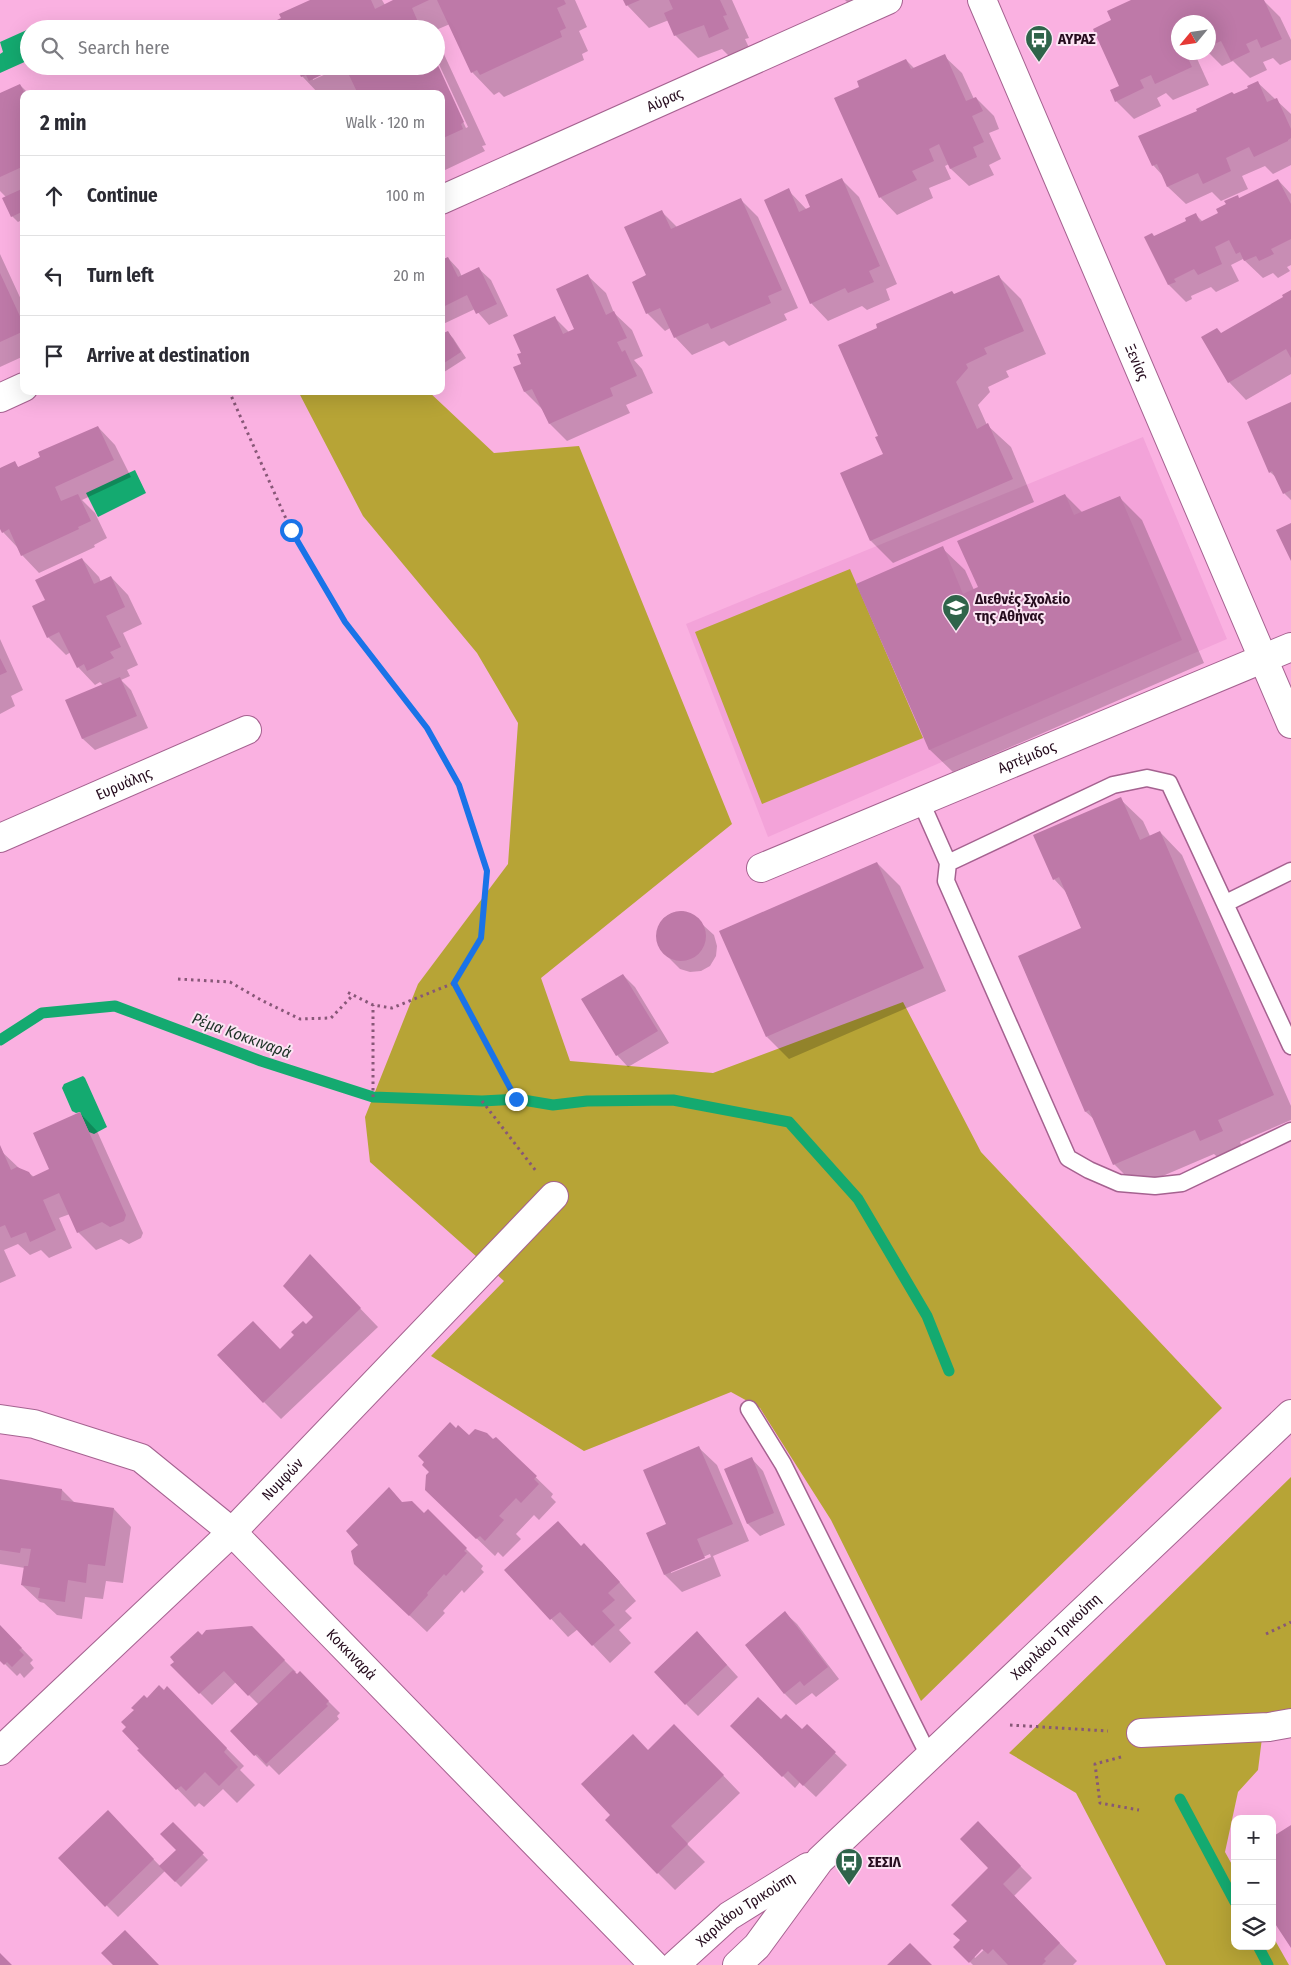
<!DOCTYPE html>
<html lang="en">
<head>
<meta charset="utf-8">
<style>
	:root { --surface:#fff; --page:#f7f7f7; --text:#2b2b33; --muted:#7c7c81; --line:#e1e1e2 }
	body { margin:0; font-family:"Fira Sans Condensed",sans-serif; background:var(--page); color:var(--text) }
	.controls { position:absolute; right:15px; bottom:15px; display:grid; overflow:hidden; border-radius:10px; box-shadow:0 5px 20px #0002 }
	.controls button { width:45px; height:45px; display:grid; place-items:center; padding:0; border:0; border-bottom:1px solid var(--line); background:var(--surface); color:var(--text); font:25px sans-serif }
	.compass { position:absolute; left:1171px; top:15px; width:45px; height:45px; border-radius:50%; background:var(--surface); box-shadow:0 5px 20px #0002; rotate:241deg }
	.stop { position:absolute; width:15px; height:15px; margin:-11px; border:4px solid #1a73e8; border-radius:50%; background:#fff }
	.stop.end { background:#1a73e8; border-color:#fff; box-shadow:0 1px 5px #0008 }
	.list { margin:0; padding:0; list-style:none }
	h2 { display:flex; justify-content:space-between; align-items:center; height:65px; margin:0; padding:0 20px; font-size:21px }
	h2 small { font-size:16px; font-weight:400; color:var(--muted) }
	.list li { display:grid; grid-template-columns:32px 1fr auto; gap:15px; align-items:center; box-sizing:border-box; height:80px; padding:0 20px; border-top:1px solid var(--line) }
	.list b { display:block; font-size:19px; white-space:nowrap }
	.list em { font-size:16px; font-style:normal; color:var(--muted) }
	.icon { flex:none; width:28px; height:28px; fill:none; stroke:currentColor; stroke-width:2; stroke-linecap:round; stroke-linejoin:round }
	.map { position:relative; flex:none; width:1291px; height:1965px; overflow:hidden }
	.search { position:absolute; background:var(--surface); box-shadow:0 5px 20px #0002; left:20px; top:20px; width:425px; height:55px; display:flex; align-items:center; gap:12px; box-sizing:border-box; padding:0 18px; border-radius:28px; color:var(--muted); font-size:19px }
	.panel { position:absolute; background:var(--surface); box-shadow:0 5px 20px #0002; left:20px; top:90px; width:425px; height:305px; border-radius:10px }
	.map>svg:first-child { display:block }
	.built { fill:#f3a3d9 }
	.green { fill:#b7a436 }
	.water { fill:#14aa70 }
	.shadow { fill:#0003; fill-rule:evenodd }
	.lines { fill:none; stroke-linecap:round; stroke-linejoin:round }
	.stream { stroke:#14aa70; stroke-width:11 }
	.building { fill:#be79a8 }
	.service-casing { stroke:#a56290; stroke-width:19 }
	.minor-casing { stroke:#a56290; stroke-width:30 }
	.tertiary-casing { stroke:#a56290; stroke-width:30 }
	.path { stroke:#875777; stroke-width:3; stroke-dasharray:2.5 4; stroke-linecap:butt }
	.service { stroke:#fff; stroke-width:16 }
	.minor { stroke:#fff; stroke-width:28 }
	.tertiary { stroke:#fff; stroke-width:28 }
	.route { stroke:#1a73e8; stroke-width:6 }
	.labels { text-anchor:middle; stroke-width:4; stroke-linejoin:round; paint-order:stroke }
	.poi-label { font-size:15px; font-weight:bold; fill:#260c1e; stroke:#fbe4f3; text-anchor:start }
	.street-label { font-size:15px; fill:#260c1e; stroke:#fbe4f3 }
	.water-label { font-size:16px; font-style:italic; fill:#1c3126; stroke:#fbe4f3 }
</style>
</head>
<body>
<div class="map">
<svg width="1291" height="1965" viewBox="0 0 1291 1965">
	<rect width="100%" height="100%" fill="#fab1e1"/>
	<!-- built -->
	<path class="built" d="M1143 437 1227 639 768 837 686 624Z"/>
	<!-- green -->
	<path class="green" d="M298 391H428L494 453 579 446 732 824 541 978 570 1061 713 1073 903 1002 981 1152 1222 1408 921 1701 831 1520 760 1408 731 1392 584 1451 431 1356 504 1281 370 1162 365 1117 418 984 508 864 518 723 477 653 363 516Z
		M850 569 923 738 762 804 695 632Z
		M1291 1477V1710L1265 1714 1258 1770 1238 1792 1225 1852 1235 1870V1946H1272V1935L1289 1965H1166L1076 1793 1009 1753Z"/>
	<!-- water -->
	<path class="water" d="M29 29V60L0 73V54L3 52 0 42Z
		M135 470 146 493 98 517 86 493Z
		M83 1076 85 1078 107 1127 94 1134 89 1132 80 1112 76 1113 72 1111 62 1088 64 1084Z"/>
	<!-- shadow -->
	<path class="shadow" d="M313 0H382L385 5 396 0H575L587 27 579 31 588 51 582 54 584 60 504 97 499 92 494 95 472 72 450 24 436 30 423 29 419 22Z
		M624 0H732L749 38 745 39 751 52 733 60 722 49 698 58 675 35 669 20 649 28 627 5Z
		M845 0H856L848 3Z
		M1134 0H1263L1280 17 1291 40V60L1280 65 1273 58 1263 62 1267 70 1250 78 1233 61 1222 66 1208 52V22H1178V52H1194L1209 85 1173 100 1166 93 1157 98 1161 106 1134 119 1116 101 1121 86 1113 21Z
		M436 37 486 145 482 146 485 151 441 172V94L358 91 352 94H319L302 76 297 66 313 78V80L343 66H436V64L466 128 468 127 436 58Z
		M944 56 962 73 974 99 976 98 994 116 999 129 989 133 1001 159 989 165 994 175 969 186 951 169 949 164 945 166 951 179 929 188 933 198 897 215 880 197 861 87 906 60 915 69Z
		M1257 82 1291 114V165L1273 174 1265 166 1242 176 1248 189 1221 201 1212 192 1186 204 1168 187 1163 176 1153 165 1234 96 1250 89Z
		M20 85 29 94H24V219L18 222 12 216 4 199 7 198 0 191V94Z
		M842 180 859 197 897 284 886 289 890 300 867 310 862 306 828 321 811 303 788 190 807 210Z
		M1278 180 1291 194V265L1287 267 1290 271 1278 278 1273 273 1263 278 1243 259 1231 265 1239 281 1216 292 1211 287 1191 296 1192 299 1186 302 1169 285 1154 237 1188 221 1195 214 1203 222 1220 214 1240 199Z
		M740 199 758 217 798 308 784 314 787 320 729 346 724 341 692 355 675 337 670 328 665 331 647 313V276L662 212 677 227Z
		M0 254 24 306V356L0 367Z
		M448 258 459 270 462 277 479 269 491 280 508 316 489 325 475 309 441 325V262Z
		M588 276 606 293 614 313 632 330 643 356 634 360 642 369 653 393 626 405 630 413 567 441 550 424 543 410 525 392 523 364 555 318 569 332 575 330Z
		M998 276 1021 299 1046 354 1006 371 1009 377 988 387 990 392 978 405 987 425 1011 447 1034 502 893 563 871 541 884 455 879 437 955 295Z
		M1291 292V374L1246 400 1229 382 1222 334 1285 297Z
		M447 332 453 338 466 358 441 374V336Z
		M1291 403V500L1284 493 1278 479 1270 472Z
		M98 427 115 445 131 477 82 500 95 513 107 538 94 545 95 547 39 573 22 555 18 548 3 532 0 526V470L14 463 19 468Z
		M1065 495 1083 513 1119 497 1142 520 1204 663 953 772 930 750 857 585 942 548 965 570 974 590 979 588Z
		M82 559 99 577 101 582 111 577 128 595 142 624 123 633 138 665 127 670 130 676 121 680 131 690 148 728 95 750 83 739 67 701 103 685 100 682 95 685 78 667 71 652 66 655 48 637 46 601Z
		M0 639 23 690 11 696 15 706 0 714Z
		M1120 799 1143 821 1150 836 1160 832 1182 855 1291 1106V1120L1240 1142 1245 1154 1224 1163 1214 1154 1137 1187 1114 1164 1096 1121 1086 1112 1019 957 1082 929 1066 892 1054 879Z
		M877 863 900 886 946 991 789 1059 767 1037Z
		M683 911 693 916 714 935 717 946 716 956 710 966 701 971 690 972 680 969 660 949 657 938 658 928 664 918 672 913Z
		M623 975 635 987 669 1043 628 1067 617 1055Z
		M80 1113 97 1131 143 1233 141 1238 129 1244 121 1239 96 1250 78 1232 70 1214 59 1218 72 1248 49 1258 41 1250 30 1255 18 1244 4 1250 16 1276 0 1283V1150L20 1169 29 1173 34 1177 50 1170Z
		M327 1274 378 1327 281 1419 264 1402 280 1350 315 1317Z
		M456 1430 469 1437 493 1441 496 1439 553 1494 551 1497 556 1502 539 1520 534 1515 516 1534 521 1539 503 1557 498 1552 495 1556 444 1507Z
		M699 1448 717 1465 749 1541 713 1556 721 1576 682 1592 665 1575 668 1525ZM710 1554 711 1557 671 1573V1571Z
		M752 1459 763 1471 785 1525 760 1536 748 1524 726 1470Z
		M0 1481 62 1490 76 1504 114 1509 131 1527 123 1583 106 1581 103 1599 85 1597 82 1619 57 1615 44 1603 40 1602 22 1585 25 1568 0 1564Z
		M403 1503 424 1514 428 1511 483 1566 481 1569 484 1572 464 1593 462 1590 443 1611 445 1613 427 1632 374 1582Z
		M582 1547 602 1562 636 1601 625 1611 632 1618 619 1630 631 1643 610 1663 578 1629 568 1637 506 1570Z
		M785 1613 797 1624 839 1679 816 1697 812 1693 796 1705 785 1694 747 1645Z
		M0 1626 33 1660 30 1663 34 1668 24 1678 20 1673 17 1676 1 1660 0 1661Z
		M251 1627 296 1672 294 1673 297 1676 300 1673 340 1713 337 1716 339 1719 279 1775 269 1765 267 1767 232 1731 259 1705 236 1682 212 1705 172 1665 202 1636Z
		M708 1644 738 1677 698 1716 686 1704Z
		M167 1688 244 1766 240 1770 255 1785 237 1803 223 1789 204 1807 199 1803 195 1807 139 1750 147 1699 164 1692Z
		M781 1721 802 1730 807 1726 847 1765 816 1797 800 1782 795 1788 732 1726Z
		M692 1743 740 1793 687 1844 705 1862 675 1890 658 1873 612 1815 649 1751Z
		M978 1823 1032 1878 1014 1896 1077 1961 1073 1965H973L955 1947 961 1940 990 1869ZM986 1944 988 1946 975 1958 974 1956Z
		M119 1824 161 1867 178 1850 173 1824 208 1860 181 1887 165 1871 118 1917 60 1858Z"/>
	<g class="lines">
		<!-- stream -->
		<path class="stream" d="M0 1040 42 1013 115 1006 261 1061 373 1097 482 1101 517 1099 553 1105 587 1101 673 1100 789 1122 858 1199 927 1316 949 1371
			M1180 1799 1235 1902
			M1258 1946 1268 1965"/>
	</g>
	<!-- building -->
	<path class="building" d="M310 0H371L375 9 393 0H429L412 8 421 29H279L275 21 281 18 279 14Z
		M437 0H564L566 4 557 8 566 28 560 31 562 37 480 75 477 70 471 73Z
		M623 0H640L626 6Z
		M669 0H720L727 15 723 16 729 29 709 38 704 25 674 36 664 13 673 9Z
		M1131 0H1264L1282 39 1261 48 1257 39 1246 44 1250 52 1231 61 1221 41 1208 47V22H1178V30L1176 32 1178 38V52H1185L1192 67 1155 84 1151 75 1140 80 1144 88 1115 102 1110 90 1119 86 1093 29 1111 20 1107 11Z
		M945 54 966 101 976 97 983 111 972 116 984 142 973 147 977 157 950 169 939 144 929 149 934 161 912 171 917 180 879 198 834 98 859 87 857 81 906 59 911 69Z
		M436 61 464 122 461 124 463 129 441 139V94H358L349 75 361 69 360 66H436Z
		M296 66H340L309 81 306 75 301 77Z
		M1258 81 1267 102 1277 98 1291 129V138L1288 140V141L1254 157 1249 147 1226 158 1231 171 1203 184 1198 173 1167 187 1157 164 1152 166 1138 136 1197 111 1196 109 1232 92 1234 94 1248 88 1247 86Z
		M20 84 25 94 24 166 0 177V93Z
		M842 178 880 266 869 271 874 282 848 293 845 288 810 304 764 200 789 188 799 212 810 207 805 195Z
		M1278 179 1291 204V239L1271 249 1274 254 1259 261 1256 256 1244 261 1240 252 1236 254 1229 240 1215 247 1222 264 1198 275 1194 269 1174 279 1176 282 1168 285 1144 237 1152 233 1154 236 1186 221 1185 218 1196 213 1200 222 1218 213 1216 209 1226 204 1224 201 1238 195 1239 198Z
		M24 188V211L11 217 2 198Z
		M741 198 782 290 768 296 771 303 711 329 708 323 674 338 660 308 646 314 632 282 646 275 624 227 662 210 671 229Z
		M448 257 458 277 479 267 497 304 476 314 467 295 441 308V260Z
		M0 273 24 325V331L0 342Z
		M588 274 606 315 614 311 627 338 617 342 622 352 625 350 637 376 610 388 613 396 549 424 532 389 524 392 513 367 521 364 517 354 521 353 513 335 555 316 563 334 574 329 556 289Z
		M999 275 1024 331 984 348 987 354 966 364 968 368 956 382 977 429 988 423 1013 479 870 541 840 473 883 454 875 437 878 436 838 345 877 328 876 324 952 291 954 294Z
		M1291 290V358L1286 349 1228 383 1201 337 1217 328 1221 333 1283 297 1282 295Z
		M448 331 461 352 441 365V334Z
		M1291 402V490L1283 494 1272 471 1269 473 1247 422Z
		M98 426 114 460 55 487 61 501 78 494 91 521 78 527 79 529 21 556 9 529 2 533 0 529V468L15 461 18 467 40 457 38 452Z
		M1065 494 1074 515 1120 496 1182 640 929 750 856 584 943 546 963 594 978 587 957 541Z
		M1291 523V561L1276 530Z
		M82 558 94 584 111 576 125 607 106 616 121 647 110 652 114 658 87 671 84 664 77 668 59 632 47 638 32 606 45 600 35 580Z
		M0 658 7 672 0 675Z
		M120 677 137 716 82 739 65 700Z
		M1121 797 1140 840 1160 831 1274 1095 1218 1120 1223 1131 1200 1141 1195 1130 1113 1165 1089 1110 1085 1112 1018 956 1081 928 1059 877 1053 880 1033 835Z
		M877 862 924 968 766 1037 719 931Z
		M656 936a25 25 0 1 1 50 0a25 25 0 1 1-50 0Z
		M623 974 658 1031 616 1056 581 999Z
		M80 1112 126 1215 124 1221 110 1227 102 1222 77 1233 59 1193 43 1200 56 1230 30 1242 26 1232 11 1238 5 1225 0 1227V1145L11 1170 17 1167 29 1172 32 1177 49 1169 33 1133Z
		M310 1254 361 1308 263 1403 217 1355 253 1321 280 1349 294 1335 291 1332 303 1321 306 1324 313 1317 283 1286Z
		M450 1422 456 1428 458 1425 469 1435 475 1429 487 1433 493 1439 496 1437 537 1476 534 1479 539 1484 521 1503 516 1498 499 1516 504 1520 485 1541 480 1536 476 1539 425 1490 426 1475 429 1472 422 1465 424 1462 418 1456Z
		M699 1446 733 1524 697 1539 705 1558 664 1575 646 1533 666 1524 643 1470Z
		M752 1457 774 1513 747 1524 724 1469Z
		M0 1479 62 1489 61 1500 114 1508 105 1566 88 1564 86 1583 68 1580 65 1602 38 1598 40 1588 21 1585 24 1566H28L31 1549 21 1548 20 1553 0 1550Z
		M389 1487 402 1502 412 1501 424 1513 428 1509 467 1548 464 1551 467 1553 446 1576 444 1574 427 1593 428 1595 409 1616 354 1564 351 1551 358 1545 346 1531Z
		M558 1521 581 1546 584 1543 620 1582 608 1593 615 1600 602 1611 615 1625 592 1646 560 1612 550 1620 504 1570Z
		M785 1611 828 1667 804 1686 800 1681 784 1694 745 1645Z
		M0 1625 22 1648 19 1650 24 1655 12 1667 7 1662 4 1665 0 1661Z
		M252 1626 285 1660 248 1696 224 1671 199 1694 170 1665 174 1662 170 1657 198 1631 202 1635 206 1630Z
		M697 1631 727 1665 685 1705 654 1672Z
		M293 1670 297 1674 300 1671 329 1701 326 1704 328 1706 266 1764 257 1754 254 1756 230 1731Z
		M159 1685 164 1690 167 1686 227 1748 224 1752 238 1767 219 1786 205 1772 186 1791 181 1786 176 1790 137 1750 139 1749 122 1731 126 1727 121 1722 134 1710 131 1708 144 1695 147 1698Z
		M758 1697 781 1719 786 1714 802 1729 807 1724 836 1752 803 1786 788 1771 782 1777 730 1726Z
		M674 1724 724 1775 671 1826 688 1844 657 1874 605 1820 610 1815 581 1784 633 1734 648 1750Z
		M108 1810 154 1859 105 1907 58 1858Z
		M978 1821 1021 1866 1003 1884 1060 1943 1044 1959 1046 1961 1042 1965H1008L993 1949 988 1954 982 1949 969 1963 953 1947 960 1940 953 1934 967 1921 951 1905 988 1868 960 1839Z
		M173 1822 204 1853 175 1882 159 1866 176 1850 160 1834Z
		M1291 1825V1948L1272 1919V1837Z
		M125 1930 159 1965H113L101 1953Z
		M910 1943 932 1965H887Z
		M0 1953 12 1965H0Z"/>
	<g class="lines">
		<defs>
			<path id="service" d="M921 802 948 863
				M1226 903 1291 871
				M1291 1046 1169 783 1147 778 1113 785 948 863 946 881 1068 1158 1089 1170 1119 1183 1155 1186 1182 1183 1291 1131
				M749 1409 783 1464 929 1756"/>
			<g id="minor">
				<path id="s1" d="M441 200 888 0"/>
				<path d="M0 398 24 387"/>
				<path id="s2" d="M0 838 247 730"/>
				<path id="s3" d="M761 868 1291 647"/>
				<path d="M1141 1733 1269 1727 1291 1723"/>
				<path id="s4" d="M0 1751 232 1532 554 1196"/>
			</g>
			<g id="tertiary">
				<path id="s5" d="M982 0 1291 724"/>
				<path id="s6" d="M0 1419 34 1424 141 1458 232 1532 654 1965"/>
				<path id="s7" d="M675 1965 729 1916 808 1867"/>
				<path id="s8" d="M737 1965 757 1946 820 1860 1291 1414"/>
			</g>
		</defs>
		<!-- service casing -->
		<use href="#service" class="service-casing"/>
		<!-- minor casing -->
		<use href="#minor" class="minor-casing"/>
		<!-- tertiary casing -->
		<use href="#tertiary" class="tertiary-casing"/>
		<!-- path -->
		<path class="path" d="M229 391 291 530 345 622 427 728 459 785 487 871 481 938 454 983 392 1008 373 1005 345 991
			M178 979 230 982 261 1000 300 1019 331 1018 353 995
			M454 983 517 1099
			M373 1097V1005
			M482 1101 536 1171
			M1266 1634 1291 1622
			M1010 1725 1108 1731
			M1121 1757 1095 1764 1100 1803 1139 1810"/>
		<!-- service -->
		<use href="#service" class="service"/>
		<!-- minor -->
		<use href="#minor" class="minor"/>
		<!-- tertiary -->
		<use href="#tertiary" class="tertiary"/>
	</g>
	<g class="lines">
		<!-- route -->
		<path class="route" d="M291 530 345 622 427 728 459 785 487 871 481 938 454 983 516 1099"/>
	</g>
	<!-- icons -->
	<defs>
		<symbol id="bus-pin" viewBox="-11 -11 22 30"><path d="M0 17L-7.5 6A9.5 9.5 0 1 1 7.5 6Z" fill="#2f644a" stroke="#fbe4f3"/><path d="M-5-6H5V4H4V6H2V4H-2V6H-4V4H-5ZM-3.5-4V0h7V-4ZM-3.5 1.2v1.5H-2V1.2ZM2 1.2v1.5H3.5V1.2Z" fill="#fff"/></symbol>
		<symbol id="school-pin" viewBox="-11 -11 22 30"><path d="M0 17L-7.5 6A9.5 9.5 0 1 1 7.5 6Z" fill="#2f644a" stroke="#fbe4f3"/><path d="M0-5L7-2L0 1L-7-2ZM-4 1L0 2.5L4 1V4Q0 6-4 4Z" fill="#fff"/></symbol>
	</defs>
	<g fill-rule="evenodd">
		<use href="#bus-pin" x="1023" y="23" width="32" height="43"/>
		<use href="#school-pin" x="940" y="592" width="32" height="43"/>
		<use href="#bus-pin" x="833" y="1846" width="32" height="43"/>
	</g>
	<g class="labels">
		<!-- poi labels -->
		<g class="poi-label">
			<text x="1058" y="44">ΑΥΡΑΣ</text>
			<text x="975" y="604">Διεθνές Σχολείο<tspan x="975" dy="17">της Αθήνας</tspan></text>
			<text x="868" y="1867">ΣΕΣΙΛ</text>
		</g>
		<!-- street labels -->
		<g class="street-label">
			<text dy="5" stroke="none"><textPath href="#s1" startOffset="245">Αύρας</textPath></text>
			<text dy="5" stroke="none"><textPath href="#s5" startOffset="394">Ξενίας</textPath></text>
			<text dy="5" stroke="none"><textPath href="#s3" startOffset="288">Αρτέμιδος</textPath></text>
			<text dy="5" stroke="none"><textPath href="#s2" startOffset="135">Ευρυάλης</textPath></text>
			<text dy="5" stroke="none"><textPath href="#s4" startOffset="392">Νυμφών</textPath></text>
			<text dy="5" stroke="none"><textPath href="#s8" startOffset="459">Χαριλάου Τρικούπη</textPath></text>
			<text dy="5" stroke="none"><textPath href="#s6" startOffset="435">Κοκκιναρά</textPath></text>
			<text dy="5" stroke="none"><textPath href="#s7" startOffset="90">Χαριλάου Τρικούπη</textPath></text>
		</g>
		<!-- water labels -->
		<g class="water-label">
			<text transform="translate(242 1035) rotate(20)" y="6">Ρέμα Κοκκιναρά</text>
		</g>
	</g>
</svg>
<div class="controls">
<button>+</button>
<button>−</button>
<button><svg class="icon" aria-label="layers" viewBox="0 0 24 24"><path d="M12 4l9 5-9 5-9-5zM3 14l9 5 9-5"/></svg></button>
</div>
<svg class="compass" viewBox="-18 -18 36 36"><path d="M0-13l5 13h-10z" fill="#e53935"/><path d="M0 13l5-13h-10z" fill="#7c7c81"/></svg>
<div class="stop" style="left:291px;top:530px"></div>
<div class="stop end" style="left:516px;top:1099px"></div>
<div class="search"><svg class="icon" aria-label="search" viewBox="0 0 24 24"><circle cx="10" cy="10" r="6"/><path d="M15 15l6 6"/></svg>Search here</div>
<section class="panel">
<h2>2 min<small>Walk · 120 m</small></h2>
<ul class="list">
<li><svg class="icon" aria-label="ahead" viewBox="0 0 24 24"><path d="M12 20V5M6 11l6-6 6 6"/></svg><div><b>Continue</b></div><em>100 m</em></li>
<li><svg class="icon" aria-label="left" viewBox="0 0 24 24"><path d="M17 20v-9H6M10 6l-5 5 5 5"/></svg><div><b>Turn left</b></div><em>20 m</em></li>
<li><svg class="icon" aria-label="arrive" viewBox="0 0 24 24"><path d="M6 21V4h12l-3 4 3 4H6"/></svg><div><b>Arrive at destination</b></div></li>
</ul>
</section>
</div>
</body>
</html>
